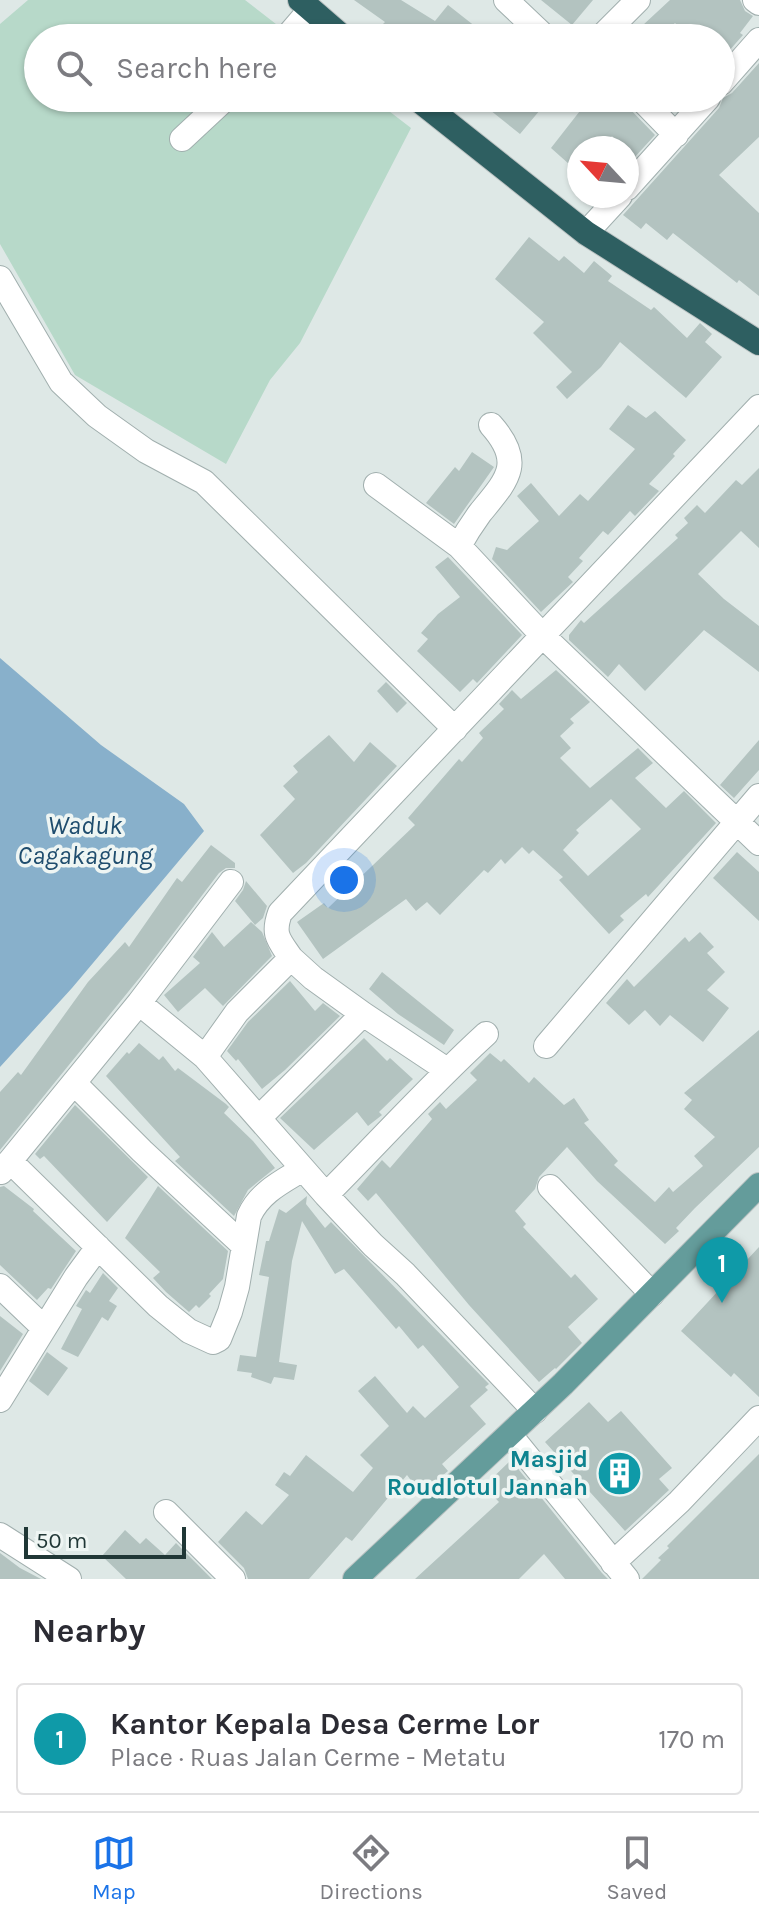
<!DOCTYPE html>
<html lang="en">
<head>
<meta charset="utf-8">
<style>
	:root { --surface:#fff; --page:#f7f7f7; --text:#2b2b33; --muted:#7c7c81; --line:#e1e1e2; --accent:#1a73e8 }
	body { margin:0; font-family:Karla,sans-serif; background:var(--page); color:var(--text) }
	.compass { position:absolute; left:567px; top:136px; width:72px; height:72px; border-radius:50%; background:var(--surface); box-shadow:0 2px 6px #0004; rotate:296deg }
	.scale { position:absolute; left:24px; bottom:20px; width:162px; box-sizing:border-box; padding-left:8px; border:4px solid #203736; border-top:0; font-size:22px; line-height:28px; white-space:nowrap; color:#203736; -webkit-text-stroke:6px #eef5f3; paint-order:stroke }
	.you { position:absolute; left:344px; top:880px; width:28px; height:28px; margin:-20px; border:6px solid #fff; border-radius:50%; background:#1a73e8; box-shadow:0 0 0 12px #1a73e833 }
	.badge { display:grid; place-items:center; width:52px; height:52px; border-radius:50%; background:var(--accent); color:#fff; font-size:26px; font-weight:700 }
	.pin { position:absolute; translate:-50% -66px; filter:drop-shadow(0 2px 4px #0008) }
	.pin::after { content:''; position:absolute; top:42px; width:28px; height:24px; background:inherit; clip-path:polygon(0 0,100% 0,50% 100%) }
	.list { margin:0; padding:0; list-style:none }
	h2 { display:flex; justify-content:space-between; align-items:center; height:104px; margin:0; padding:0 32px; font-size:34px }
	h2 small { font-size:26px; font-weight:400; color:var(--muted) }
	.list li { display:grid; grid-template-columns:52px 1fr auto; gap:24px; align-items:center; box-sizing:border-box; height:112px; margin:0 16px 16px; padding:0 16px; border:2px solid var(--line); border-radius:8px }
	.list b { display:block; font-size:30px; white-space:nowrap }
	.list p { margin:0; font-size:26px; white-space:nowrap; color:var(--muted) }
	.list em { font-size:26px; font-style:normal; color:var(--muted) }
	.icon { flex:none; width:44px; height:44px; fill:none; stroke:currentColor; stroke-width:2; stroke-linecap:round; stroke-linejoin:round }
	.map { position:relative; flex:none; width:759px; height:1579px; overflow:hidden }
	.search { position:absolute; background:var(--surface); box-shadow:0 2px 6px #0004; left:24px; right:24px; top:24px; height:88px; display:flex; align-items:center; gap:20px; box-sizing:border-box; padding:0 28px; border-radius:44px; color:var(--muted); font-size:30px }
	.sheet { height:232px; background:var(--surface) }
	nav { display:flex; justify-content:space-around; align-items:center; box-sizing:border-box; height:112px; border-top:2px solid var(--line); background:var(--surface); font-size:22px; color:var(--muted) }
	nav a { display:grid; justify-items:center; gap:4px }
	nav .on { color:var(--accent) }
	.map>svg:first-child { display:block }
	.green { fill:#b7d9c9 }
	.water { fill:#88b0cb }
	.building { fill:#b3c3c0; fill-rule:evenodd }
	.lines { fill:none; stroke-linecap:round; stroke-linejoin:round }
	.minor-casing { stroke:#a1afae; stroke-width:26 }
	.major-casing { stroke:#bcc3c3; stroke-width:26 }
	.highway-casing { stroke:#bcc3c3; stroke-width:26 }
	.minor { stroke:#fff; stroke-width:24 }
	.major { stroke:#649c9b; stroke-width:24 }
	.highway { stroke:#2e5f61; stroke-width:24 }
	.labels { text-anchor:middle; stroke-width:7; stroke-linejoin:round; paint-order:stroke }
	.culture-label { font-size:24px; font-weight:bold; fill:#0d838f; stroke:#eef5f3; text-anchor:end }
	.water-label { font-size:26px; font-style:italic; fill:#1f4d6e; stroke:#eef5f3 }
</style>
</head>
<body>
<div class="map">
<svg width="759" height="1579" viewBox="0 0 759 1579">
	<rect width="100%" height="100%" fill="#dee8e6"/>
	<!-- green -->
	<path class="green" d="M28 0H245L294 38H38V98H372L411 128 300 343 270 380 226 464 75 375 0 244V24Z"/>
	<!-- water -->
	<path class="water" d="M0 658 101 745 184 804 204 831 72 988 0 1067Z"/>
	<!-- building -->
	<path class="building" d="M354 0H401L435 21 448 5 490 38H405L383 24 385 22Z
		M541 0H593L572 25Z
		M670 0H740L745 11 753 16 740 33 743 35 721 60V38H690L675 23 659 38H629Z
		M759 63V137L719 175 759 213V296L739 280 737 283 673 233 667 240 646 223 641 229 623 215 719 108 723 98 732 93Z
		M475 98H550L520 134Z
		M595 98H625L629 108 655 135 633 159 627 152V148H623L612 136 602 148H579V173L551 148 583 107 586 109Z
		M529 237 559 261 564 256 584 273 594 261 612 276 608 281 651 310 654 307 687 338 700 323 712 334 705 342 722 357 686 398 620 342 601 367 567 399 556 387 572 372 533 333 544 322 495 279Z
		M628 405 646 418 655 411 686 440 673 454 675 456 649 484 659 491 635 516 630 511 608 535 603 531 579 558 583 561 568 577 573 582 541 612 492 559 496 547 507 550 539 521 517 496 531 483 559 516 580 494 588 501 635 449 609 429Z
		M472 452 494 467 454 524 426 503 455 467 459 471Z
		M759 468V548L741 531 698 574 724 599 759 626V672L704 630 645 691 619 664 608 677 569 640V635L581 620 584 623 678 538 675 535 688 523 684 518 697 505 705 513 736 480 742 485Z
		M448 557 522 635 477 683 473 679 460 692 417 651 428 639 421 633 438 614 460 597 435 567Z
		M556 670 590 702 570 719 574 723 560 736 571 748 560 758 590 788 638 748 653 763 635 778 666 808 684 791 716 823 648 897 646 894 620 916 624 920 609 934 559 880 563 877 533 850 529 854 522 847 505 864 501 859 488 873 484 870 440 915 427 902 416 911 406 899 323 959 297 922 324 903 328 908 415 825 408 818 459 759 462 762 483 738 479 733 504 709 499 704 512 690 521 699ZM611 799 641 829 588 876 563 850 579 833 576 830Z
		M386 682 407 703 397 713 377 691Z
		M329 735 354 762 370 742 397 766 306 863 293 873 260 835 295 799 283 786 298 772 293 766Z
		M759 740V770L734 798 720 785Z
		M211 845 235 863V868H226L219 873 141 976 0 1150V1092L18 1072 21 1075 88 982 125 942 129 947 177 878 182 882Z
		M737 852 759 872V921L713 878Z
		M246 881 267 906 263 918 255 925 235 901 243 890Z
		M251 922 262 932 272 956 223 1006 205 988 178 1012 164 995 200 963 193 957 212 932 224 947Z
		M700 932 714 947 707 953 725 972 707 990 729 1008 703 1042 670 1015 660 1026 645 1010 629 1025 606 1003 627 979 634 987 685 937 689 942Z
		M382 972 454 1030 444 1045 398 1014 369 989Z
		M290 981 315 1011 323 1003 340 1016 285 1070 262 1089 238 1059 236 1061 227 1051 248 1022Z
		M759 1030V1147L695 1208 676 1228 679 1231 665 1244 597 1181 567 1147 539 1177 535 1189 515 1211 526 1224 523 1227 571 1278 575 1274 598 1299 568 1327 582 1343 556 1369 555 1368 539 1382 469 1305 376 1193 368 1201 357 1189 382 1160 390 1168 432 1119 428 1114 440 1102 446 1109 477 1080 470 1073 490 1053 501 1062 504 1059 529 1083 534 1077 564 1105 574 1098 589 1120 584 1123 618 1161 614 1165 655 1202 669 1187 673 1192 703 1166 694 1156 715 1137 684 1109 692 1100 684 1093Z
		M364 1038 387 1061 390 1058 413 1079 379 1112 382 1115 368 1126 357 1112 314 1150 280 1118Z
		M139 1043 159 1060 163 1056 175 1071 178 1068 226 1104 229 1107 224 1113 253 1141 275 1168 248 1190 234 1216 175 1161 180 1157 106 1076 127 1052 129 1054Z
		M75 1105 148 1177 107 1222 44 1156 40 1159 35 1154Z
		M4 1186 34 1209 33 1211 76 1251 51 1289 48 1288 37 1300 0 1265V1187Z
		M158 1186 228 1251 223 1279 209 1294 211 1296 199 1308 196 1305 189 1312 166 1292 153 1278 160 1272 125 1238Z
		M307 1196 306 1204 325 1228 331 1222 489 1384 485 1387 488 1390 470 1406 486 1424 442 1464 448 1471 421 1494 407 1475 352 1541 346 1537 309 1579H248L244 1568 218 1542 246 1511 262 1525 289 1495 275 1485 284 1472 290 1476 306 1455 353 1492 373 1468 360 1455 389 1426 358 1391 375 1376 407 1413 413 1406 425 1418 459 1387 423 1345 418 1349 399 1326 396 1329 344 1269 335 1274 302 1221 292 1261 279 1362 297 1365 294 1380 274 1377 271 1384 251 1377 252 1373 237 1371 240 1355 256 1357 269 1277 259 1275 266 1241H269L279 1209 286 1213Z
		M759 1247V1397L734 1373 731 1377 681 1331Z
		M103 1273 118 1288 109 1301 117 1306 108 1321 102 1317 78 1357 61 1349 82 1309 76 1306 86 1290 90 1293Z
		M0 1316 23 1334 0 1371Z
		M47 1352 68 1368 48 1396 29 1381Z
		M589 1402 608 1422 621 1411 672 1468 659 1479 669 1490 625 1531 545 1442Z
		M759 1454V1579H642L661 1560 658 1558 669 1548 667 1546Z
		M511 1460 602 1573 608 1579H565L544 1554 519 1579H415L499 1502 484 1486Z
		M125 1530 140 1544 146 1538 165 1555 176 1543 212 1579H126L102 1556Z
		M0 1553 20 1568 41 1579H0Z"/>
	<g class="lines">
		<defs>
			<path id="minor" d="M506 0 546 38
				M755 0 759 3
				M286 38 310 10
				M600 38 638 0
				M721 83 759 40
				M640 98 676 135
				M182 139 226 98
				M627 188 708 98
				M586 233 620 196
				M0 278 61 382 97 416 146 451 204 482 455 729
				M376 485 459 546 544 637 759 843
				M459 546C465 535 472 524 480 513 507 480 525 463 491 425
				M139 1003 205 1057 326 1195 373 1245 405 1274 535 1411
				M363 1014 447 1070
				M546 1046 759 796
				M205 1057 237 1012 291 958C279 940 272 935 280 913L759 407
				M74 1083 142 1151 243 1245
				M259 1118 363 1014 313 978 291 958
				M10 1161 158 1306 189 1331 213 1342 219 1339 230 1312 237 1287 249 1216C260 1192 282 1182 303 1169
				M1 1172 139 1003 231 882
				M550 1187 652 1294
				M326 1195C379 1142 430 1085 486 1034
				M0 1286 44 1328
				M0 1400 76 1277 98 1247
				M510 1435 627 1579
				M166 1512 233 1579
				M0 1535 69 1579
				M613 1563 679 1502 759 1418"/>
			<path id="major" d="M355 1579 563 1384 759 1185"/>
			<path id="highway" d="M300 0 344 38
				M416 98 586 233 759 343"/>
		</defs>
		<!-- minor casing -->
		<use href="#minor" class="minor-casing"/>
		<!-- major casing -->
		<use href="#major" class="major-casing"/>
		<!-- highway casing -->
		<use href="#highway" class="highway-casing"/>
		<!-- minor -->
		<use href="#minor" class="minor"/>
		<!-- major -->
		<use href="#major" class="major"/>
		<!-- highway -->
		<use href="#highway" class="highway"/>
	</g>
	<!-- icons -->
	<defs>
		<symbol id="building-disc" viewBox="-11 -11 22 22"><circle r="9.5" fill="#0f9aa8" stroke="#eef5f3"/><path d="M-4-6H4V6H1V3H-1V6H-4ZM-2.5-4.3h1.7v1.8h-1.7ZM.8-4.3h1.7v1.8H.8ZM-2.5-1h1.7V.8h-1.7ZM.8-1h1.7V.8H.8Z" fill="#fff"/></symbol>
	</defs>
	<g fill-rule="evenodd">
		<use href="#building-disc" x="594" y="1448" width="51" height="51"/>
	</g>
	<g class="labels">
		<!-- culture labels -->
		<g class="culture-label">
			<text x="588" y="1467">Masjid<tspan x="588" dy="28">Roudlotul Jannah</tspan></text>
		</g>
		<!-- water labels -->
		<g class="water-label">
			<text x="85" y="834">Waduk<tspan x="85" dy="30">Cagakagung</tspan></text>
		</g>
	</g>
</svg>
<svg class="compass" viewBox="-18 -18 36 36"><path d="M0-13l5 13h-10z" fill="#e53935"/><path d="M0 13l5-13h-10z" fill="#7c7c81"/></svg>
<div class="scale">50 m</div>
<div class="you"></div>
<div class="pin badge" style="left:722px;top:1303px;background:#0f9aa8">1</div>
<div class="search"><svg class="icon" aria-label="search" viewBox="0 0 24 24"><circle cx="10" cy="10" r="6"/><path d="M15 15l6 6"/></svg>Search here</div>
</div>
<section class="sheet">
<h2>Nearby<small></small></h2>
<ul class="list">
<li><span class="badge" style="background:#0f9aa8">1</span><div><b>Kantor Kepala Desa Cerme Lor</b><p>Place · Ruas Jalan Cerme - Metatu</p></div><em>170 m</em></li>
</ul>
</section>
<nav>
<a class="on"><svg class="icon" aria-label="map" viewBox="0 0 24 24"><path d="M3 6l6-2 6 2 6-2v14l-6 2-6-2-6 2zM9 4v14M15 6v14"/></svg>Map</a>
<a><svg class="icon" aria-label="directions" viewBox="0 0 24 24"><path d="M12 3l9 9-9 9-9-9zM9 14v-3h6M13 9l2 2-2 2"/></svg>Directions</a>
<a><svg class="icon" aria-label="saved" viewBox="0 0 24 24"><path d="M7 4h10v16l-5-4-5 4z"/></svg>Saved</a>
</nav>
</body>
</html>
